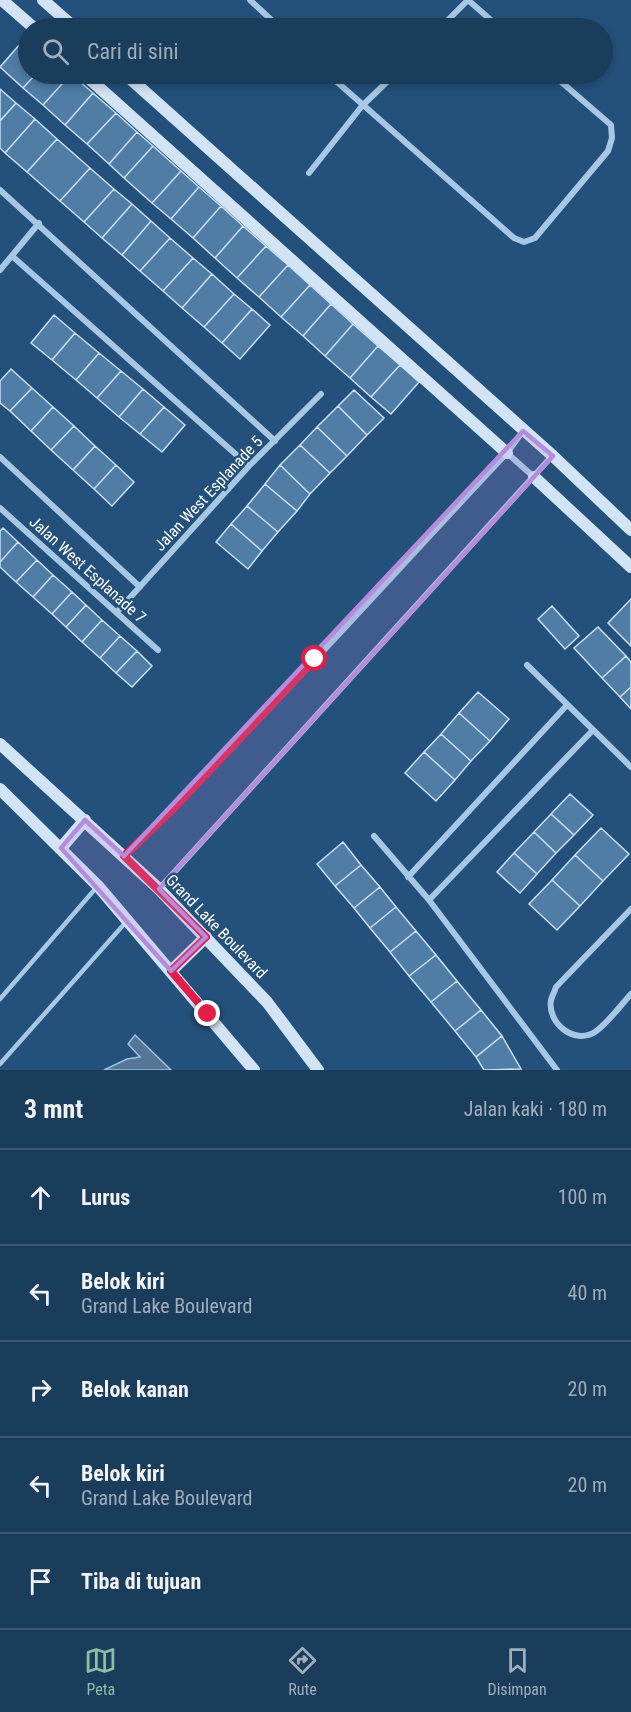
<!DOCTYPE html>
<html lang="id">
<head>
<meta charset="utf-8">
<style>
	:root { --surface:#1b3d5c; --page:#244462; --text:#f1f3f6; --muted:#a0aebb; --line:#395672; --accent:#8abfa5 }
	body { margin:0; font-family:"Roboto Condensed",sans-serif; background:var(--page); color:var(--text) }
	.stop { position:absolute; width:18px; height:18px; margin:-14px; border:4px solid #e11d48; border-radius:50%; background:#fff }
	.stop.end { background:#e11d48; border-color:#fff; box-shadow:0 2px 6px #0008 }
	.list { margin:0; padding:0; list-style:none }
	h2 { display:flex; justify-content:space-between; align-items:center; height:78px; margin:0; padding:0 24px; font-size:26px }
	h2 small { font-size:20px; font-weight:400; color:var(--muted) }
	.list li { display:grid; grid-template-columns:39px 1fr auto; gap:18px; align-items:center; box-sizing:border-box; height:96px; padding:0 24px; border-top:2px solid var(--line) }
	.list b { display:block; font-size:22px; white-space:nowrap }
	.list p { margin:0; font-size:20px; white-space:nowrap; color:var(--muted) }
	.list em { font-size:20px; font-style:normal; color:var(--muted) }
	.icon { flex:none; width:33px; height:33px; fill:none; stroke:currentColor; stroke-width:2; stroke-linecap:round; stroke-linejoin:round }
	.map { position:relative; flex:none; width:631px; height:1070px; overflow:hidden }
	.search { position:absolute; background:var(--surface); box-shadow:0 3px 9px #0003; left:18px; right:18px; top:18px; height:66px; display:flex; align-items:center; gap:15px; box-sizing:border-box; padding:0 21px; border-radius:33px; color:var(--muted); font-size:22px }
	.sheet { height:558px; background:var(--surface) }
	nav { display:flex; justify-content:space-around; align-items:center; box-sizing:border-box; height:84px; border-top:2px solid var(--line); background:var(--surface); font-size:16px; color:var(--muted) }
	nav a { display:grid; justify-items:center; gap:3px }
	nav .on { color:var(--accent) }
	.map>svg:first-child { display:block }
	.water { fill:#557694; stroke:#9cc4e5; stroke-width:1.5 }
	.building { fill:#507da6; stroke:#cae0f4; stroke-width:1.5 }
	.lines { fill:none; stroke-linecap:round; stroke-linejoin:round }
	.lane { stroke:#a7c8e4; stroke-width:4.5 }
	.street { stroke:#a7c8e4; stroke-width:6 }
	.secondary { stroke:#d1e3f4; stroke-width:12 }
	.route { stroke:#e11d48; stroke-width:8 }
	.marked { fill:#b68bdc; fill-opacity:0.2; stroke:#b68bdc; stroke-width:4.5; stroke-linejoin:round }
	.labels { text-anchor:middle; stroke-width:5; stroke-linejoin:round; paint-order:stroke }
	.street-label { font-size:16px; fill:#fff; stroke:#24517b }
</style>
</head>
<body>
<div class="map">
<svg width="631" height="1070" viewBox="0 0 631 1070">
	<rect width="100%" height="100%" fill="#24517b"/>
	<!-- water -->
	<path class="water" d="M135 1035 171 1070H104L127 1059 140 1057 128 1044Z"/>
	<!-- building -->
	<path class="building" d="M28 35V74H36L23 88 0 67Z
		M36 74H71L43 105 23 88Z
		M71 74 93 93 65 125 43 105Z
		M0 89 16 103 0 121Z
		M93 93 116 113 87 144 65 125Z
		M16 103 35 119 5 153 0 148V121Z
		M116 113 137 132 109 164 87 144Z
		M35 119 57 139 27 172 5 153Z
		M137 132 153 146 124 178 109 164Z
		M57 139 90 168 60 201 27 172Z
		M153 146 181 171 152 203 124 178Z
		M90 168 114 189 84 222 60 201Z
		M181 171 199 187 171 219 152 203Z
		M199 187 221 206 193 238 171 219Z
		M114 189 132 204 102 238 84 222Z
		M132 204 151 221 122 255 102 238Z
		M221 206 243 226 215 258 193 238Z
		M151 221 170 238 140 271 122 255Z
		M243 226 266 246 237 278 215 258Z
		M170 238 193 258 163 291 140 271Z
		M266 246 288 265 259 297 237 278Z
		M193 258 212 274 182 308 163 291Z
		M288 265 310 285 281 317 259 297Z
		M212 274 234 294 204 327 182 308Z
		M310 285 331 304 303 336 281 317Z
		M234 294 252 309 222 343 204 327Z
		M331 304 353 324 325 356 303 336Z
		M252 309 270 325 240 359 222 343Z
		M54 315 75 333 52 360 31 343Z
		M353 324 378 346 350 378 325 356Z
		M75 333 99 353 76 380 52 360Z
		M378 346 400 365 371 397 350 378Z
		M99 353 121 371 97 398 76 380Z
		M400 365 419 382 391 414 371 397Z
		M11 369 32 388 10 411 0 403V381Z
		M121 371 143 389 119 417 97 398Z
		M32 388 53 407 31 431 10 411Z
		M143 389 164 407 140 434 119 417Z
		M354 390 384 418 367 435 338 406Z
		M338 406 367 435 347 456 317 427Z
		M53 407 74 426 51 450 31 431Z
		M164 407 185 425 162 452 140 434Z
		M74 426 95 446 73 470 51 450Z
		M317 427 347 456 330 473 300 445Z
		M300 445 330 473 310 494 280 465Z
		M95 446 116 465 94 489 73 470Z
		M116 465 134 482 112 506 94 489Z
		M280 465 310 494 297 511 265 484Z
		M265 484 297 511 278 532 247 506Z
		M247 506 278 532 262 551 231 524Z
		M231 524 262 551 248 569 216 542Z
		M3 528 18 542 0 562V531Z
		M18 542 37 560 16 582 0 567V562Z
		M37 560 53 575 33 597 16 582Z
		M53 575 72 592 52 614 33 597Z
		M72 592 86 605 66 627 52 614Z
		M631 599V646L608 623Z
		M86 605 102 620 82 642 66 627Z
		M552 606 579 636 565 649 538 619Z
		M102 620 120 636 100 658 82 642Z
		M598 627 626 656 602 678 574 648Z
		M120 636 137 651 116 673 100 658Z
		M137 651 152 666 132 687 116 673Z
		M626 656 631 662V687L620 697 602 678Z
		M631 687V709L620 697Z
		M478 692 509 719 490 741 459 713Z
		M459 713 490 741 471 761 441 734Z
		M441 734 471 761 455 780 424 752Z
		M424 752 455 780 436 801 405 773Z
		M570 794 593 815 574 835 551 814Z
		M551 814 574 835 556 853 534 832Z
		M601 828 629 854 603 881 575 855Z
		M534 832 556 853 537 874 514 853Z
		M343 842 361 865 335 886 317 864Z
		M514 853 537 874 520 893 497 872Z
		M575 855 603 881 580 906 552 880Z
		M361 865 380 887 354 908 335 886Z
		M552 880 580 906 557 930 529 904Z
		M380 887 396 907 370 928 354 908Z
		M396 907 416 931 390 952 370 928Z
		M416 931 436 955 409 976 390 952Z
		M436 955 457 981 431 1002 409 976Z
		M457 981 481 1010 455 1031 431 1002Z
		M481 1010 502 1036 476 1057 455 1031Z
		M502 1036 521 1069 484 1070 476 1057Z"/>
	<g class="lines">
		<!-- lane -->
		<path class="lane" d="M0 999 96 888
			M0 1064 126 922"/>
		<!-- street -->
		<path class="street" d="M250 0 280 28
			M468 0 500 28
			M440 28 468 0
			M328 74 514 238 524 242 535 238 608 151 612 138 611 125 552 74
			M309 173 362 106 395 74
			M0 190 275 441
			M12 256 249 466
			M0 270 39 223
			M507 453 534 477
			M0 457 140 587
			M0 508 158 650
			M117 612 249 466 321 394
			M527 665 631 767
			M374 836 429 900 557 1070
			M124 856C257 727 380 588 507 453L523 431
			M408 877 567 705
			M159 889 552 456
			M429 900 593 730
			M631 909 556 987C555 991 552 996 551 1000 547 1023 574 1045 595 1032 608 1023 620 1006 631 994"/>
		<!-- secondary -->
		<path class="secondary" d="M2 0 34 28
			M43 0 75 28
			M84 74 507 453
			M125 74 553 456 631 530
			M534 477 631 567
			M0 744 159 889 267 1002 318 1070
			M0 789 98 886 254 1070
			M61 848 85 820
			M171 971 206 937"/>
	</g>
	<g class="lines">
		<!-- route -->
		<path class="route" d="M208 1014 171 971 206 937 124 856 175 807 315 659"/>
	</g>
	<!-- marked area -->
	<path class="marked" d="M523 431 553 456 159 889 206 937 171 971 61 848 85 820 124 856Z"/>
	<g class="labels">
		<!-- street labels -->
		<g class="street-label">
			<text transform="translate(208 493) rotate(-47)" y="6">Jalan West Esplanade 5</text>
			<text transform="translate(88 569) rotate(42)" y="6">Jalan West Esplanade 7</text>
			<text transform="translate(217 926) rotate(46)" y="6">Grand Lake Boulevard</text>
		</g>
	</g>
</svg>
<div class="stop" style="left:315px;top:659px"></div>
<div class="stop end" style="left:208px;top:1014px"></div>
<div class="search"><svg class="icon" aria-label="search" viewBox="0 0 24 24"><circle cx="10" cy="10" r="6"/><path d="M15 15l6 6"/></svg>Cari di sini</div>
</div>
<section class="sheet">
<h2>3 mnt<small>Jalan kaki · 180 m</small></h2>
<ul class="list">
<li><svg class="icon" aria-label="ahead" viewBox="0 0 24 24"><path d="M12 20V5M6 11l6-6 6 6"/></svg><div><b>Lurus</b></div><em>100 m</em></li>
<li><svg class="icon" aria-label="left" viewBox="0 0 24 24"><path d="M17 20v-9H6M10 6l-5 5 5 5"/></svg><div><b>Belok kiri</b><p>Grand Lake Boulevard</p></div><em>40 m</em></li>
<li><svg class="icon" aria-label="right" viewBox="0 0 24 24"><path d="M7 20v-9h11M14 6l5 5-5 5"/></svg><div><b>Belok kanan</b></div><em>20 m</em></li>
<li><svg class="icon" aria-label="left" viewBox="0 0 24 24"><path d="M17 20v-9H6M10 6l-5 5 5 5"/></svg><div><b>Belok kiri</b><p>Grand Lake Boulevard</p></div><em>20 m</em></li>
<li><svg class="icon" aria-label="arrive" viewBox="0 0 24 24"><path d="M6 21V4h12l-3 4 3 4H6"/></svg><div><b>Tiba di tujuan</b></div></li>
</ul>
</section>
<nav>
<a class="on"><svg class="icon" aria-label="map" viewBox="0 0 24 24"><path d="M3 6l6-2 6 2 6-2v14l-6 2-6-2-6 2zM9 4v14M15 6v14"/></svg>Peta</a>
<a><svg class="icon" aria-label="directions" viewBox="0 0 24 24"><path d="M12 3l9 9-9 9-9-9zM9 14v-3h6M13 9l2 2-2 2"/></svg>Rute</a>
<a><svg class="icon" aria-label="saved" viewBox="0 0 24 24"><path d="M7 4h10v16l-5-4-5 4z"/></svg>Disimpan</a>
</nav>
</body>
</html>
